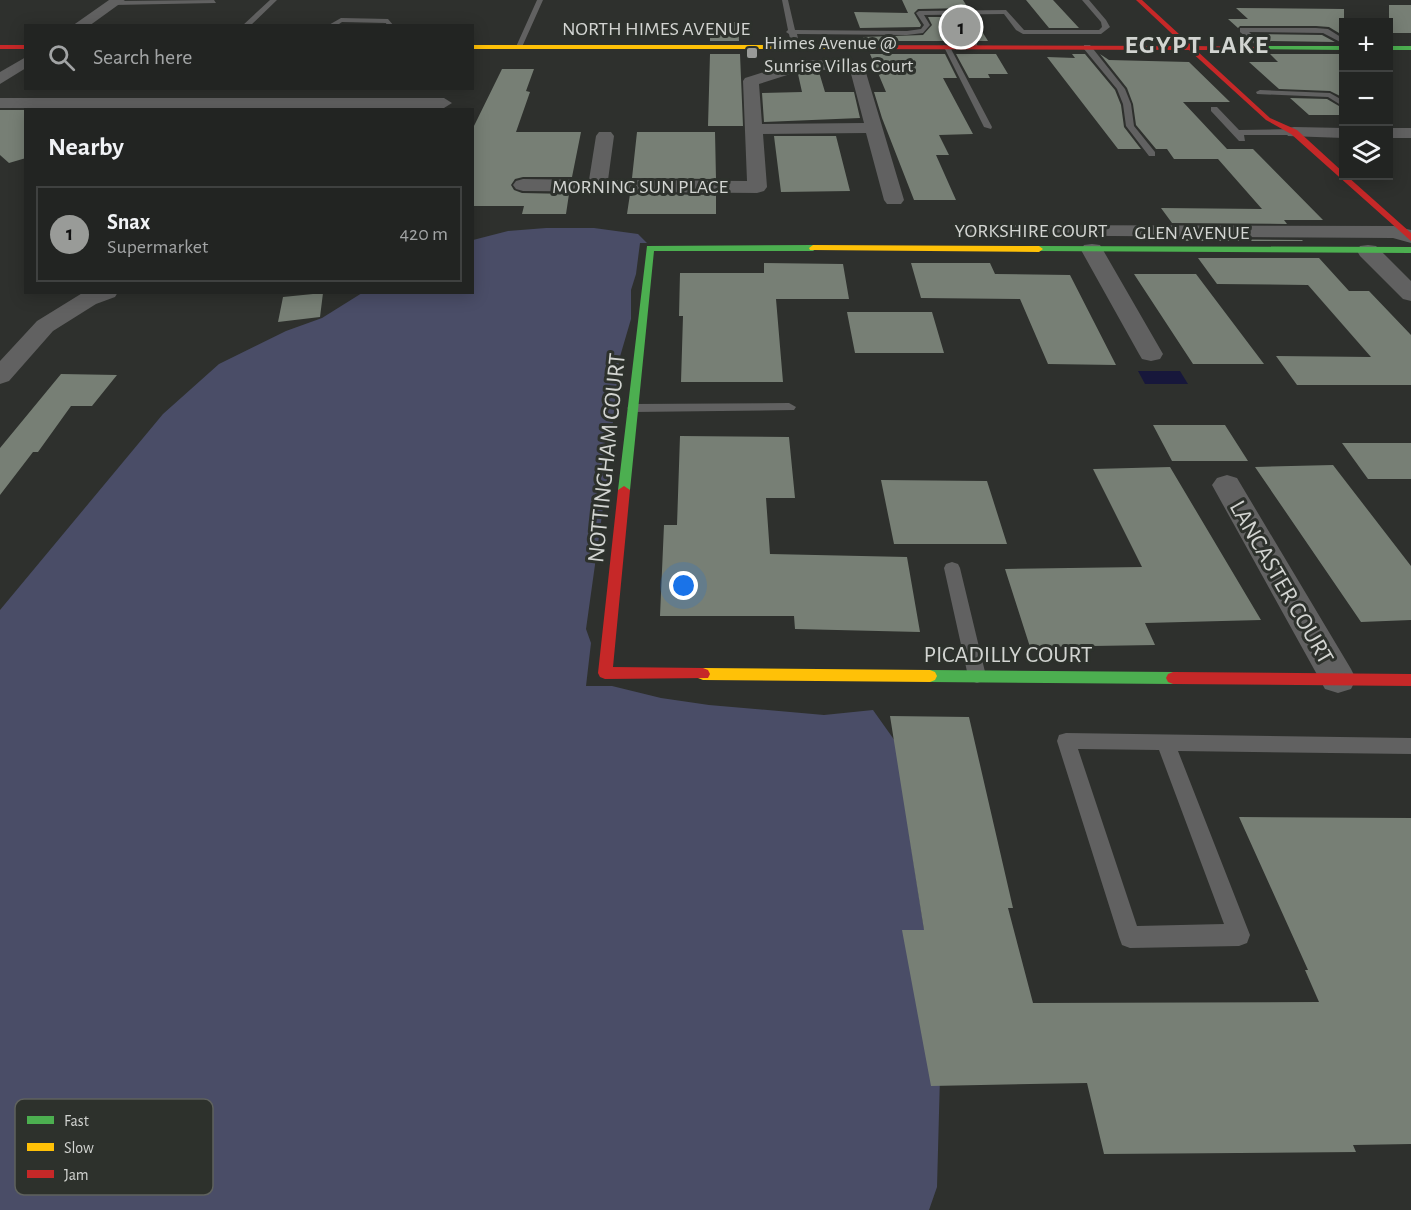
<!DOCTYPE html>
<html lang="en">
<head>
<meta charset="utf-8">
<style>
	:root { --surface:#222422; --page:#2e302f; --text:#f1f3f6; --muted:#a2a4a5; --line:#3f4140; --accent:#999b98 }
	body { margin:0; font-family:"Alegreya Sans",sans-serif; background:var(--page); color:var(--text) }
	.controls { position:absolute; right:18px; top:18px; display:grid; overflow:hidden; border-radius:0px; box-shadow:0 3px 15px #0003 }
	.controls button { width:54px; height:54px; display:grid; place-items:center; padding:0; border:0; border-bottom:2px solid var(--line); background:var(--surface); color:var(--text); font:30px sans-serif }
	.you { position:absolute; left:684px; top:586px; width:21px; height:21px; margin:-15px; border:4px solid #fff; border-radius:50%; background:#1a73e8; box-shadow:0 0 0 9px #1a73e833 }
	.badge { display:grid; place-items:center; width:39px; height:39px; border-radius:50%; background:var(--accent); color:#111; font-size:20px; font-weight:700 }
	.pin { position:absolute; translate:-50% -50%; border:3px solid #fff; box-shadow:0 2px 6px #0006 }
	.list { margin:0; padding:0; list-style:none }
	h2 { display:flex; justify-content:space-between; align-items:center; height:78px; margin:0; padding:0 24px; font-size:26px }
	h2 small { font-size:20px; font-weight:400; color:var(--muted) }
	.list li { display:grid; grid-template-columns:39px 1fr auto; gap:18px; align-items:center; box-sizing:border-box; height:96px; margin:0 12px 12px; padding:0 12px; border:2px solid var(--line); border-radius:0px }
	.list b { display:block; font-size:22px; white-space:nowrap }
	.list p { margin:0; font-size:20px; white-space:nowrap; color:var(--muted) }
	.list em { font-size:20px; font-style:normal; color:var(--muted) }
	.icon { flex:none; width:33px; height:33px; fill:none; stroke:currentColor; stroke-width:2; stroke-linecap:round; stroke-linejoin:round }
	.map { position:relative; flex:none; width:1411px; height:1210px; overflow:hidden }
	.search { position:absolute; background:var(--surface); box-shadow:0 3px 15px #0003; left:24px; top:24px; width:450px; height:66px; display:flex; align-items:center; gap:15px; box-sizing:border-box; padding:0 21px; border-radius:0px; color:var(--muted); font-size:22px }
	.panel { position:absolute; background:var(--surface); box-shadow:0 3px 15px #0003; left:24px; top:108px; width:450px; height:186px; border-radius:0px }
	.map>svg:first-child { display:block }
	.green { fill:#4a4d67 }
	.water { fill:#17173b }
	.building { fill:#777f75 }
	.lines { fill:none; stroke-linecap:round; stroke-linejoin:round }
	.lane { fill:#616161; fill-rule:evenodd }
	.street { fill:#616161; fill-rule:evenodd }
	.fast { fill:#4caf50; fill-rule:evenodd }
	.slow { fill:#ffc107; fill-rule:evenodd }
	.jam { fill:#c62828; fill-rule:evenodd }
	.poi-dot { fill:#999b98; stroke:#2d312c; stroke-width:2 }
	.labels { text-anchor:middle; stroke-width:6; stroke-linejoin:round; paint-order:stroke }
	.far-street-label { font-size:20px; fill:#d2d4d1; stroke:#2d312c }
	.far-poi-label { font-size:20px; fill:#d2d4d1; stroke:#2d312c; text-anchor:start }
	.street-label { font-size:24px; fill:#d2d4d1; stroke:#2d312c }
	.far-district-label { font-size:26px; font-weight:bold; letter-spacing:1.5px; fill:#d2d4d1; stroke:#2d312c }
	.key { fill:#2d312c; stroke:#5f625e; stroke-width:1.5 }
	.key-label { font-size:16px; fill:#d2d4d1 }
</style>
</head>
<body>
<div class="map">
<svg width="1411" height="1210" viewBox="0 0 1411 1210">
	<rect width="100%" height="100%" fill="#2e302d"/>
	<!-- green -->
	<path class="green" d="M546 228H594L638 234 647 243H640L636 274 631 290V319L619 360 608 472 586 629 591 643 586 686H612L661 698 709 705 824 715 873 710 895 741 941 1039 937 1187 929 1210H0V610L163 414 219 364 286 331 322 318 362 293 472 292 473 240 508 231Z"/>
	<!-- water -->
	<path class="water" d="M1138 371H1180L1188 384H1145Z"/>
	<!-- building -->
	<path class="building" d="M902 0H963L968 8 918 9 914 13 921 25 920 27 860 28 854 12 908 13Z
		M1026 0H1053L1079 28H1049Z
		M1389 5H1411V33H1389Z
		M1236 8 1344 9V36L1329 27 1316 26H1240L1238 28 1228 19H1248Z
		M928 17H973L988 41H978L972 31 964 32 967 41H865L863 37 923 35 932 25Z
		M710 22H738L739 41H710Z
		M1255 34 1322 35 1335 42 1263 41Z
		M710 54H740L743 126H708Z
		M870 54H945L957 78H943L973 134 939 135 949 155H936L956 200H914L882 118 874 92H886Z
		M956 54H996L1008 74H988L990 78H969Z
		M1072 54H1085L1115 90 1121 105 1124 127 1141 149H1118L1047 57 1075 58Z
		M1100 54 1109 60 1189 62 1230 102H1183L1227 149H1253L1323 220H1284L1287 224 1172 223 1161 208 1262 209 1218 159H1174L1167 149H1156L1136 125 1133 104 1127 88Z
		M1270 54H1344V98L1330 91 1279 89 1249 62H1278Z
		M502 69H534L526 91 530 92 516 132H581L572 177H523L515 179 511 185 514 190 522 193 569 194 566 214H522L524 206H472V130Z
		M803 72H819L825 92H854L860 118 764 122 762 93 802 92 798 74Z
		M1290 98 1327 99 1344 109V115H1309Z
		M0 110H26V158L9 163 0 155Z
		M637 132H715L716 179 632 178Z
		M774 136H836L850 191 781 192Z
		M630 194 716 195V214H627Z
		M1183 239 1302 240 1303 241H1185Z
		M1198 258H1319L1349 291H1369L1411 335V385H1297L1276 356 1371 357 1308 285 1217 284Z
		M764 263 843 264 849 299H776L783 382H681L683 316H679L680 273H764Z
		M911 263H990L995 274 1070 275 1116 365 1048 364 1020 299 921 298Z
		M1134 274H1196L1264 364H1193Z
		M323 293 320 317 278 322 283 297Z
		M847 312H932L944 353H855Z
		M61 374 117 375 92 406H71L38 452H33L0 495V448Z
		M1153 425H1225L1248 461H1172Z
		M680 436 789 437 795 498H766L770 554 907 557 920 632 795 629 794 616H660L664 525H677Z
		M1342 443H1411V479H1368Z
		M1333 465 1411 566V620L1361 622 1255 467Z
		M1170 467 1261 620 1145 623 1155 645 1030 647 1005 569 1142 567 1093 469Z
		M881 480 987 481 1007 544H894Z
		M890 716 969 717 1013 908H1008L1033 1003 1319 1002 1305 970H1308L1239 817 1411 818V1144L1353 1145 1356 1152 1104 1154 1087 1083 931 1086 902 930H924Z"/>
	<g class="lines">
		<!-- lane -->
		<path class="lane" d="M214 0 216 3 114 5 111 3 114 1Z
			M270 0H277L250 26H242Z
			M537 0H543L522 47 515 49Z
			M782 0H788L795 30 907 31 921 29 924 25 916 13 919 11 1006 10 1024 30H1099L1102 27 1101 22 1082 0H1089L1106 20 1110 27 1101 34H1023L1016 30 1004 14 924 15 930 25 923 33 907 35 797 34 799 43 795 45 791 43 789 34 786 32 788 30Z
			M341 18 388 19 394 26H387L386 23 342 22 336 26H327Z
			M1240 28H1316L1328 29 1344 39V44L1323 33 1249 32 1265 46 1262 50 1240 32Z
			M966 33H972L979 49H973Z
			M943 45 950 47 992 127 991 129 984 127Z
			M1084 45H1090L1125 89 1131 104 1134 126 1155 152V156H1149L1126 126 1123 104 1117 89 1084 49Z
			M1260 90 1330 93 1344 101V107L1328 97 1257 94 1256 92Z
			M1211 107H1217L1239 130 1294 129 1298 132 1294 135H1244L1245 141H1239L1211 111Z
			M789 403 796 407 794 410 634 412 627 408 634 404Z
			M952 562 958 564 960 568 986 676 983 681 977 683 971 681 968 676 944 568 946 564Z
			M1066 733 1411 738V754L1178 751 1250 935 1247 943 1239 946 1130 948 1122 945 1119 937 1057 741 1059 735ZM1078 749 1159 750 1224 924 1137 926Z"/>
		<!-- street -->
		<path class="street" d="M109 0H125L89 26H72Z
			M26 57V68L0 84V72Z
			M802 60 856 61 864 66 904 200 901 204H887L884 200 866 133 763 134 767 187 764 191 757 193 523 191 516 189 513 185 516 181 523 179 589 180 596 136 599 132H611L614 136 608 180 747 181 743 81 745 78ZM803 70H850L864 123 762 124 759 84Z
			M0 98H444L452 103 444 108H0Z
			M1294 127 1344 128V138L1288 136 1285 132 1288 128Z
			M1388 128H1411V138H1388Z
			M973 225 1394 226 1411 230V243L1393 238 966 235 963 231 966 227Z
			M1092 244 1100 245 1103 250 1163 354 1160 359 1151 361 1142 359 1139 354 1081 250 1084 245Z
			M1368 245 1376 246 1411 281V301L1403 299 1360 256 1357 251 1360 246Z
			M84 292H118L115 297 96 304 53 331 9 381 0 384V361L37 321Z
			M1227 475 1237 478 1351 669 1356 679 1351 689 1338 693 1325 689 1212 485 1217 478Z"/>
		<!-- fast -->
		<path class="fast" d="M1260 46H1344V50L1258 49Z
			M1388 46H1411V50H1388Z
			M647 246 813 245 817 248 813 251H654L630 490 624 494 618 490Z
			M1039 246 1411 247V253L1036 251 1035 249Z
			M930 670 1173 672 1178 674 1180 678 1178 682 1173 684 930 682 925 680 923 676 925 672Z"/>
		<!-- slow -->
		<path class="slow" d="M472 45H830L833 47 830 49H472Z
			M813 245 1039 246 1043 249 1039 252 810 250 809 248Z
			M703 668 930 670 935 672 937 676 935 680 930 682 703 680 698 678 696 674 698 670Z"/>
		<!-- jam -->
		<path class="jam" d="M1136 0H1142L1192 46 1262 47 1260 50H1196L1270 118 1297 130 1344 173V176H1347L1411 233V241L1291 134 1266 120 1189 50 830 49 827 47 830 45 1185 46Z
			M0 45H26V49H0Z
			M624 486 630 490 613 667 703 668 708 670 710 674 708 678 605 679 600 677 598 673 618 490Z
			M1173 672 1411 674V686L1173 684 1168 682 1166 678 1168 674Z"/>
	</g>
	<!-- markers -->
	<rect class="poi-dot" x="746" y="47" width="12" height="12" rx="3"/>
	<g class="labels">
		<!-- far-street labels -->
		<g class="far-street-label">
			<text x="656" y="35">NORTH HIMES AVENUE</text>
			<text x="640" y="193">MORNING SUN PLACE</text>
			<text x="1031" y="237">YORKSHIRE COURT</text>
			<text x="1192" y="239">GLEN AVENUE</text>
		</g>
		<!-- far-poi labels -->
		<g class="far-poi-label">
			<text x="764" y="49">Himes Avenue @<tspan x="764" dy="23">Sunrise Villas Court</tspan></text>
		</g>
		<!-- street labels -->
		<g class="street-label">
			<text transform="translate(606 458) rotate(-84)" y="8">NOTTINGHAM COURT</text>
			<text transform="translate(1282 582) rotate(60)" y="8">LANCASTER COURT</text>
			<text x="1008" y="662">PICADILLY COURT</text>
		</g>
		<!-- far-district labels -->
		<g class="far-district-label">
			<text x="1197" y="53">EGYPT LAKE</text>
		</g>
	</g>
	<!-- legend -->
	<rect x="15" y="1099" width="198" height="96" rx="9" class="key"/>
	<rect x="27" y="1116" width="27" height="8" fill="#4caf50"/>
	<rect x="27" y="1143" width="27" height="8" fill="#ffc107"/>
	<rect x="27" y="1170" width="27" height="8" fill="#c62828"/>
	<g class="key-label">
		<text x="64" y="1126">Fast</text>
		<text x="64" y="1153">Slow</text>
		<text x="64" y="1180">Jam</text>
	</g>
</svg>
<div class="controls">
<button>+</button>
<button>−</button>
<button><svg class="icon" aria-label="layers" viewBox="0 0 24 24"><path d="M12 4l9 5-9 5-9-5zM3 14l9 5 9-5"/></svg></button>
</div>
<div class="you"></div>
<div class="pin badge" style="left:961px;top:27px">1</div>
<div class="search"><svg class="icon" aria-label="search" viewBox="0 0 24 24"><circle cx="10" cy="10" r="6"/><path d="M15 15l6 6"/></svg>Search here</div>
<section class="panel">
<h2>Nearby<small></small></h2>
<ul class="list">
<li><span class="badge">1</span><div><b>Snax</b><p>Supermarket</p></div><em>420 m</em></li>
</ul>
</section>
</div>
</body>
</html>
